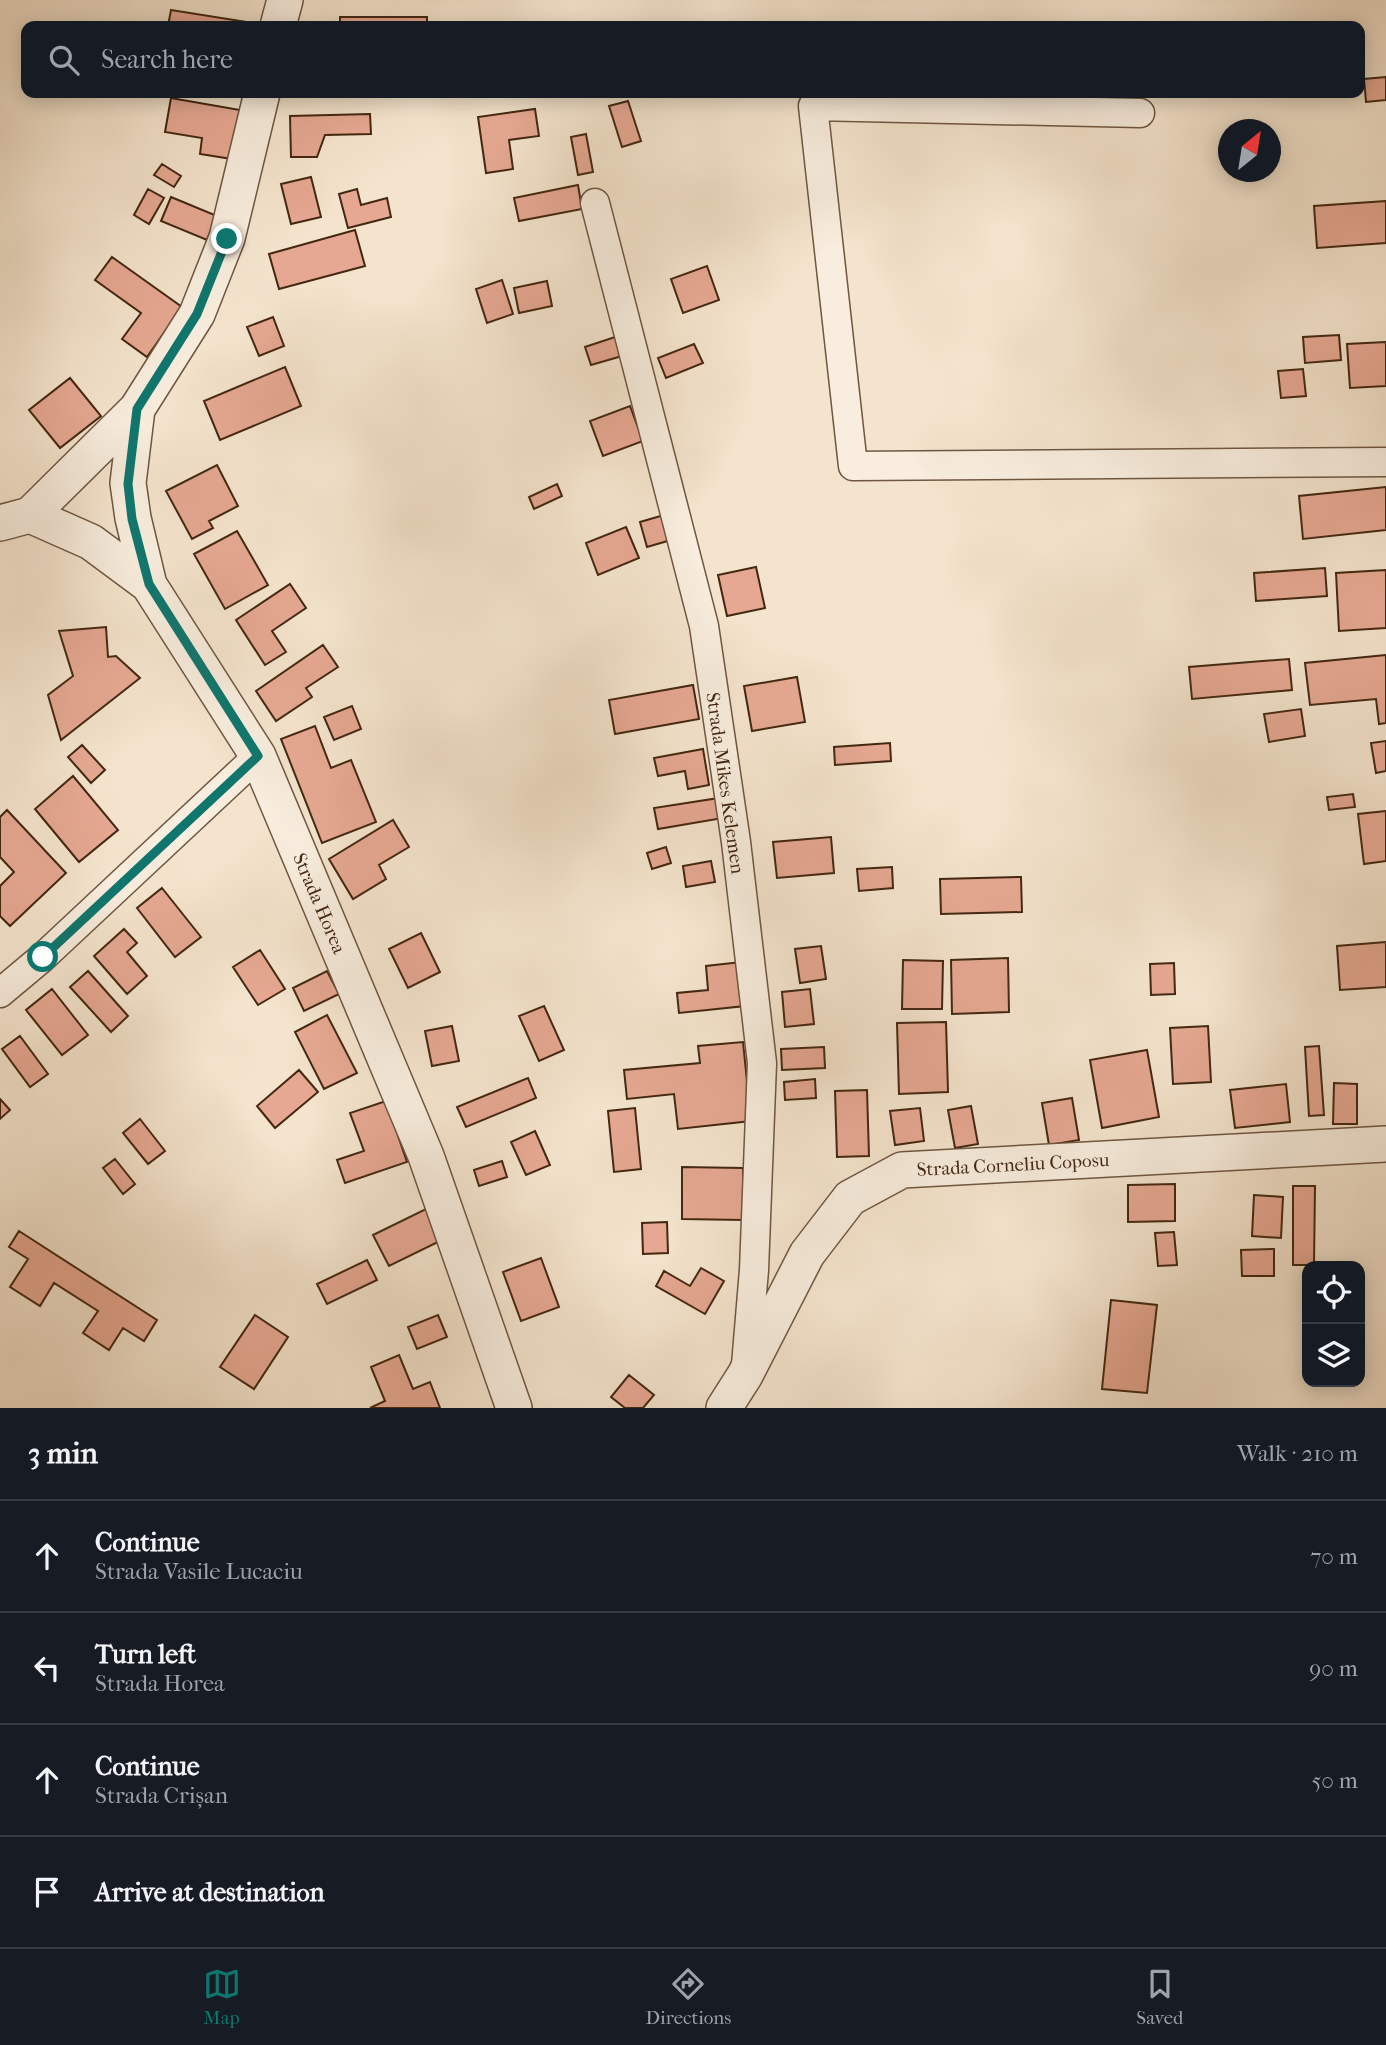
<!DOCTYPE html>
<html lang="en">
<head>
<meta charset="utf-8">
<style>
	:root { --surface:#171b24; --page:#20242c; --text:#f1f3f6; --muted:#9ea1a6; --line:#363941; --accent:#0f766e }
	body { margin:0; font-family:"IM FELL French Canon",serif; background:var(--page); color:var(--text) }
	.controls { position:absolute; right:21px; bottom:21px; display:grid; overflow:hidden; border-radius:14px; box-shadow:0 4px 18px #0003 }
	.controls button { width:63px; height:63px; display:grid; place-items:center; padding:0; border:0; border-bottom:2px solid var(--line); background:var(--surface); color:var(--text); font:35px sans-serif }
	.compass { position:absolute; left:1218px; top:119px; width:63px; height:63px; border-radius:50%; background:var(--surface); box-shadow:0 4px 18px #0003; rotate:30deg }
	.stop { position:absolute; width:21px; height:21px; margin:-16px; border:5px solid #0f766e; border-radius:50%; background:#fff }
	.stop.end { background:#0f766e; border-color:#fff; box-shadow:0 2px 7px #0008 }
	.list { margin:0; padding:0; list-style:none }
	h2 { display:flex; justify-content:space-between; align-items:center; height:91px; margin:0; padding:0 28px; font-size:30px }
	h2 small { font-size:23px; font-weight:400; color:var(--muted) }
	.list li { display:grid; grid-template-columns:46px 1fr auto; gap:21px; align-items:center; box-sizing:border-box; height:112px; padding:0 28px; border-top:2px solid var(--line) }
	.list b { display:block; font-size:26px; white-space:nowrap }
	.list p { margin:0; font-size:23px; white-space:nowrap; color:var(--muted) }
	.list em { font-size:23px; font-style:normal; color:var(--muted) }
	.icon { flex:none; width:38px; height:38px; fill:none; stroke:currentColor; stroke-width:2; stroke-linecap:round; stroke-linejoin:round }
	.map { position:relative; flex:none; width:1386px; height:1408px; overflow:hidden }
	.search { position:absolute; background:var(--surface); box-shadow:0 4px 18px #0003; left:21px; right:21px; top:21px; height:77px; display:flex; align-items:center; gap:18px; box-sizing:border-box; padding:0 24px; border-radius:14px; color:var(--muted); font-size:26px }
	.sheet { height:539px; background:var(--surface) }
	nav { display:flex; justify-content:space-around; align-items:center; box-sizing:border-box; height:98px; border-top:2px solid var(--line); background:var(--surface); font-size:19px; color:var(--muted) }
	nav a { display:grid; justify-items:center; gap:4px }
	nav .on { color:var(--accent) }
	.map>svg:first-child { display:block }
	.building { fill:#e6a892; stroke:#432711; stroke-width:2 }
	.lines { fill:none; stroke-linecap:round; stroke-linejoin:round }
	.minor-casing { stroke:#6f5640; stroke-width:31 }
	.tertiary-casing { stroke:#6f5640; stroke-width:38 }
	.minor { stroke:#f8edde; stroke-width:28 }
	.tertiary { stroke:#f8edde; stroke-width:35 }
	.route { stroke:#0f766e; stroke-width:9 }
	.labels { text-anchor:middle; stroke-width:6; stroke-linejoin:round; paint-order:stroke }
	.street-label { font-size:19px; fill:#432711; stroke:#f8edde }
</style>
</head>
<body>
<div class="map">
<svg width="1386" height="1408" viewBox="0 0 1386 1408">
	<rect width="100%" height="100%" fill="#f4e4cd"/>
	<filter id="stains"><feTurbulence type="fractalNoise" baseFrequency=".00286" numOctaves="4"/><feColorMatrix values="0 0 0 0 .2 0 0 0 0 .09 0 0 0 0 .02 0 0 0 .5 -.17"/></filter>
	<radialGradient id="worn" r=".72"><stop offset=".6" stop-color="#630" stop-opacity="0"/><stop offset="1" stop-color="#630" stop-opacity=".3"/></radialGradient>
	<!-- building -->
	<path class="building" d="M171 10 259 24V26H168Z
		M340 17H427V26H340Z
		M1386 77V100L1366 102 1364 79Z
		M171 98 240 110 232 159 200 154 202 138 165 132Z
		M628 101 641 141 622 147 609 106Z
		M535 109 539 136 509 140 513 169 486 173 478 117Z
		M370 114 371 134 325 135 317 157H291L290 116Z
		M586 134 593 172 578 175 571 137Z
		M162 164 181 176 174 187 154 175Z
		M311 177 321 217 291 224 281 184Z
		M578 185 582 209 519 221 514 198Z
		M148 189 164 198 149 224 134 215Z
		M357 189 361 205 387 198 391 217 348 228 339 194Z
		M171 197 217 216 207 240 161 221Z
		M1386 201V243L1317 248 1314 206Z
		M355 230 365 266 279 289 269 254Z
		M112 257 182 307 147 357 122 339 141 313 95 280Z
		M707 266 719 300 683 313 671 279Z
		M502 280 513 314 487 323 476 289Z
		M547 281 552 306 519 313 514 288Z
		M273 317 284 346 259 356 247 327Z
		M1339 335 1341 360 1305 363 1303 337Z
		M615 337 622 356 591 365 585 347Z
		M1386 342V386L1350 388 1347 344Z
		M694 344 703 363 666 378 658 358Z
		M285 367 301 406 220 440 204 401Z
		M1303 369 1306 396 1281 398 1278 371Z
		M70 378 101 416 60 448 29 410Z
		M630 406 643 441 603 456 590 421Z
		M217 465 238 506 209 521 213 528 192 539 166 491Z
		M557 484 562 496 534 509 529 497Z
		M1386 487V530L1303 539 1299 496Z
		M664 515 671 540 647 547 640 522Z
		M626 527 639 558 598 575 586 543Z
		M237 531 268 585 225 609 194 554Z
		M756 567 765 608 727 616 718 575Z
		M1325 568 1327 596 1256 601 1254 573Z
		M1386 570V628L1339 631 1336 573Z
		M290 584 306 608 272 631 286 652 265 665 236 620Z
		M106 627 108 657 116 656 140 678 61 740 48 695 73 676 59 631Z
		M323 645 338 667 306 688 312 697 276 721 256 691Z
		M1386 655V723L1379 724 1376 699 1310 705 1305 663Z
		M1289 659 1292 690 1192 699 1189 667Z
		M797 677 805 722 752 731 744 686Z
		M693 685 699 719 615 734 609 700Z
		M352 706 361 729 334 740 324 717Z
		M1301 709 1305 736 1269 742 1264 714Z
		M315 726 331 768 351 760 376 822 322 843 281 739Z
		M1386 741V771L1376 773 1371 743Z
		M890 743 891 761 835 765 834 747Z
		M82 745 105 770 91 783 68 757Z
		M703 749 709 785 688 789 685 771 658 776 654 758Z
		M73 776 118 830 79 862 35 809Z
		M1353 794 1355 807 1329 810 1327 797Z
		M719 798 723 818 658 829 654 808Z
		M7 810 66 873 10 926 0 916V886L14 872 0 857V817Z
		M1386 811V861L1364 864 1358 814Z
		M393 820 409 847 379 865 386 879 353 899 329 859Z
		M831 837 834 873 777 878 773 842Z
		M666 847 671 863 652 869 647 853Z
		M711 861 715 882 686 887 683 866Z
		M892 867 893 888 859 891 857 869Z
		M1021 877 1022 912 941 914 940 879Z
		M162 888 201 937 175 957 137 908Z
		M124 929 137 943 127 952 147 976 127 994 94 956Z
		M421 933 440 972 408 988 389 949Z
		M1386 942V987L1340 990 1337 946Z
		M821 946 826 979 800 983 795 949Z
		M260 950 285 989 258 1005 233 967Z
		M1008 958 1009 1012 952 1014 951 960Z
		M903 960 943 961 942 1009H902Z
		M741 962 745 1006 679 1013 677 993 708 990 706 966Z
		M1174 963 1175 994 1151 995 1150 964Z
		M88 971 128 1016 111 1032 70 987Z
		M327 971 339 994 304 1011 293 988Z
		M52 989 88 1035 62 1055 26 1010Z
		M810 989 814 1024 785 1027 782 992Z
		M544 1006 564 1050 539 1061 519 1016Z
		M327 1015 357 1073 324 1089 295 1032Z
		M946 1022 948 1092 899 1094 897 1023Z
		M452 1026 459 1061 432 1066 425 1031Z
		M1208 1026 1211 1082 1173 1084 1170 1028Z
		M20 1036 48 1074 30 1087 2 1049Z
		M743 1042 751 1121 678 1129 674 1094 627 1099 624 1070 700 1063 698 1046Z
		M1319 1046 1324 1115 1309 1116 1305 1047Z
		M824 1047 825 1068 782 1070 781 1049Z
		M1147 1050 1159 1117 1102 1128 1090 1060Z
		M299 1070 318 1092 275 1128 257 1106Z
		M528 1078 536 1098 466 1127 457 1107Z
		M815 1079 816 1098 785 1100 784 1082Z
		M1334 1083 1357 1084V1124H1333Z
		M1286 1084 1290 1122 1235 1128 1230 1090Z
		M867 1090 869 1156 837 1157 835 1091Z
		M1072 1098 1079 1140 1049 1145 1042 1103Z
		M0 1099 10 1110 0 1119Z
		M386 1101 407 1162 345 1183 337 1160 364 1151 350 1113Z
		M971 1106 978 1144 955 1148 948 1110Z
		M635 1108 641 1169 614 1172 608 1111Z
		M920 1108 924 1141 895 1145 890 1111Z
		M140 1119 165 1151 148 1164 123 1133Z
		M535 1131 550 1165 526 1175 511 1142Z
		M115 1159 135 1184 123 1194 103 1168Z
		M502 1161 507 1177 479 1186 474 1170Z
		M682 1167 743 1168V1220L682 1219Z
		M1175 1184V1221L1128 1222V1185Z
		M1293 1186H1315L1314 1265H1293Z
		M1254 1195 1283 1197 1281 1238 1252 1236Z
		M428 1208 444 1239 389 1266 373 1235Z
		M667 1222 668 1253 643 1254 642 1223Z
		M19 1231 157 1320 144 1341 123 1328 109 1350 83 1333 98 1311 54 1283 40 1306 10 1287 28 1259 9 1247Z
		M1174 1232 1177 1265 1158 1266 1155 1233Z
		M1274 1249V1276H1242L1241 1250Z
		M541 1258 559 1307 521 1321 503 1272Z
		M367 1260 377 1280 327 1304 317 1284Z
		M701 1268 724 1281 705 1314 656 1286 664 1271 690 1286Z
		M1111 1300 1157 1305 1147 1393 1102 1389Z
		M255 1315 288 1337 254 1389 220 1367Z
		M438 1315 447 1337 417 1349 408 1327Z
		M399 1355 413 1389 430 1382 440 1408H370L385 1401 371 1367Z
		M629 1375 654 1395 643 1408H625L611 1397Z"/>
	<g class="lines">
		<defs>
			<path id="minor" d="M1140 113 813 106 853 466 1386 462
				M595 203 704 626 736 842 762 1063 754 1270 746 1365
				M0 993 43 957 258 756"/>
			<path id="tertiary" d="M278 26 285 0
				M137 409 128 483 133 518 149 585 258 756 426 1156 514 1408
				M30 515 137 409 197 314 227 238 262 93
				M0 523 30 515 91 542 149 585
				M724 1408 745 1375 807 1254 850 1198 902 1170 1386 1144"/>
		</defs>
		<!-- minor casing -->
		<use href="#minor" class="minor-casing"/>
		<!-- tertiary casing -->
		<use href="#tertiary" class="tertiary-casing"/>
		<!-- minor -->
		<use href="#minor" class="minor"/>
		<!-- tertiary -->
		<use href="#tertiary" class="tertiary"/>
	</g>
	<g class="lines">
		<!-- route -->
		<path class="route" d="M43 957 258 756 149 584 132 519 128 484 137 409 197 314 227 239"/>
	</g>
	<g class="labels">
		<!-- street labels -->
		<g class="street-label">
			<text transform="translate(726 783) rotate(82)" y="7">Strada Mikes Kelemen</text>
			<text transform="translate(320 903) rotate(67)" y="7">Strada Horea</text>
			<text transform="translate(1013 1164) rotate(-3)" y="7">Strada Corneliu Coposu</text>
		</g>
	</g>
	<rect width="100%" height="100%" filter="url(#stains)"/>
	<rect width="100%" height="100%" fill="url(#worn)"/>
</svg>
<div class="controls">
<button><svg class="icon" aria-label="locate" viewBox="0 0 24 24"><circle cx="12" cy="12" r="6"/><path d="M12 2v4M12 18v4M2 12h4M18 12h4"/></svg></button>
<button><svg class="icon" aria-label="layers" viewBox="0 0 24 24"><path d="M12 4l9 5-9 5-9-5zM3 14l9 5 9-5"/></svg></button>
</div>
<svg class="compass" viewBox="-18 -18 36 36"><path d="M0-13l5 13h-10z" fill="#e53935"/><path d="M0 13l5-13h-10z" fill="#9ea1a6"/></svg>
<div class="stop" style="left:43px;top:957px"></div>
<div class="stop end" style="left:227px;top:239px"></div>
<div class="search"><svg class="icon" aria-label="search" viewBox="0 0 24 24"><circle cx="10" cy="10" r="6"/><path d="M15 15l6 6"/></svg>Search here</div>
</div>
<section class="sheet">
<h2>3 min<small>Walk · 210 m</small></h2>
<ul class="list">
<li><svg class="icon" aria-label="ahead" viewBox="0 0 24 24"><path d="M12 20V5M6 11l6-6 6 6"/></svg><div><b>Continue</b><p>Strada Vasile Lucaciu</p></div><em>70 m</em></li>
<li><svg class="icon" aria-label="left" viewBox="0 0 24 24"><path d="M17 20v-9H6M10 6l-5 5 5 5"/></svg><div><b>Turn left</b><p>Strada Horea</p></div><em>90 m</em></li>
<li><svg class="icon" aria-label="ahead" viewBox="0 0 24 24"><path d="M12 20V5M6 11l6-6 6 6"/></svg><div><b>Continue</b><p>Strada Crișan</p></div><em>50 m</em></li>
<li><svg class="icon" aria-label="arrive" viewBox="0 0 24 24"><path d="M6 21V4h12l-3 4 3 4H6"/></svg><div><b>Arrive at destination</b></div></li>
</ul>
</section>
<nav>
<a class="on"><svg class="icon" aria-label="map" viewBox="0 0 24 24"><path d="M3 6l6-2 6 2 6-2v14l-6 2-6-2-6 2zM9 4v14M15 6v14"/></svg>Map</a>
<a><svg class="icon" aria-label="directions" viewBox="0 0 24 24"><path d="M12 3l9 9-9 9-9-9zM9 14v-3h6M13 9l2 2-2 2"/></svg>Directions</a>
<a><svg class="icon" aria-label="saved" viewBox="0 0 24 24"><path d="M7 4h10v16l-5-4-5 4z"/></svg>Saved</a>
</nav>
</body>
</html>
